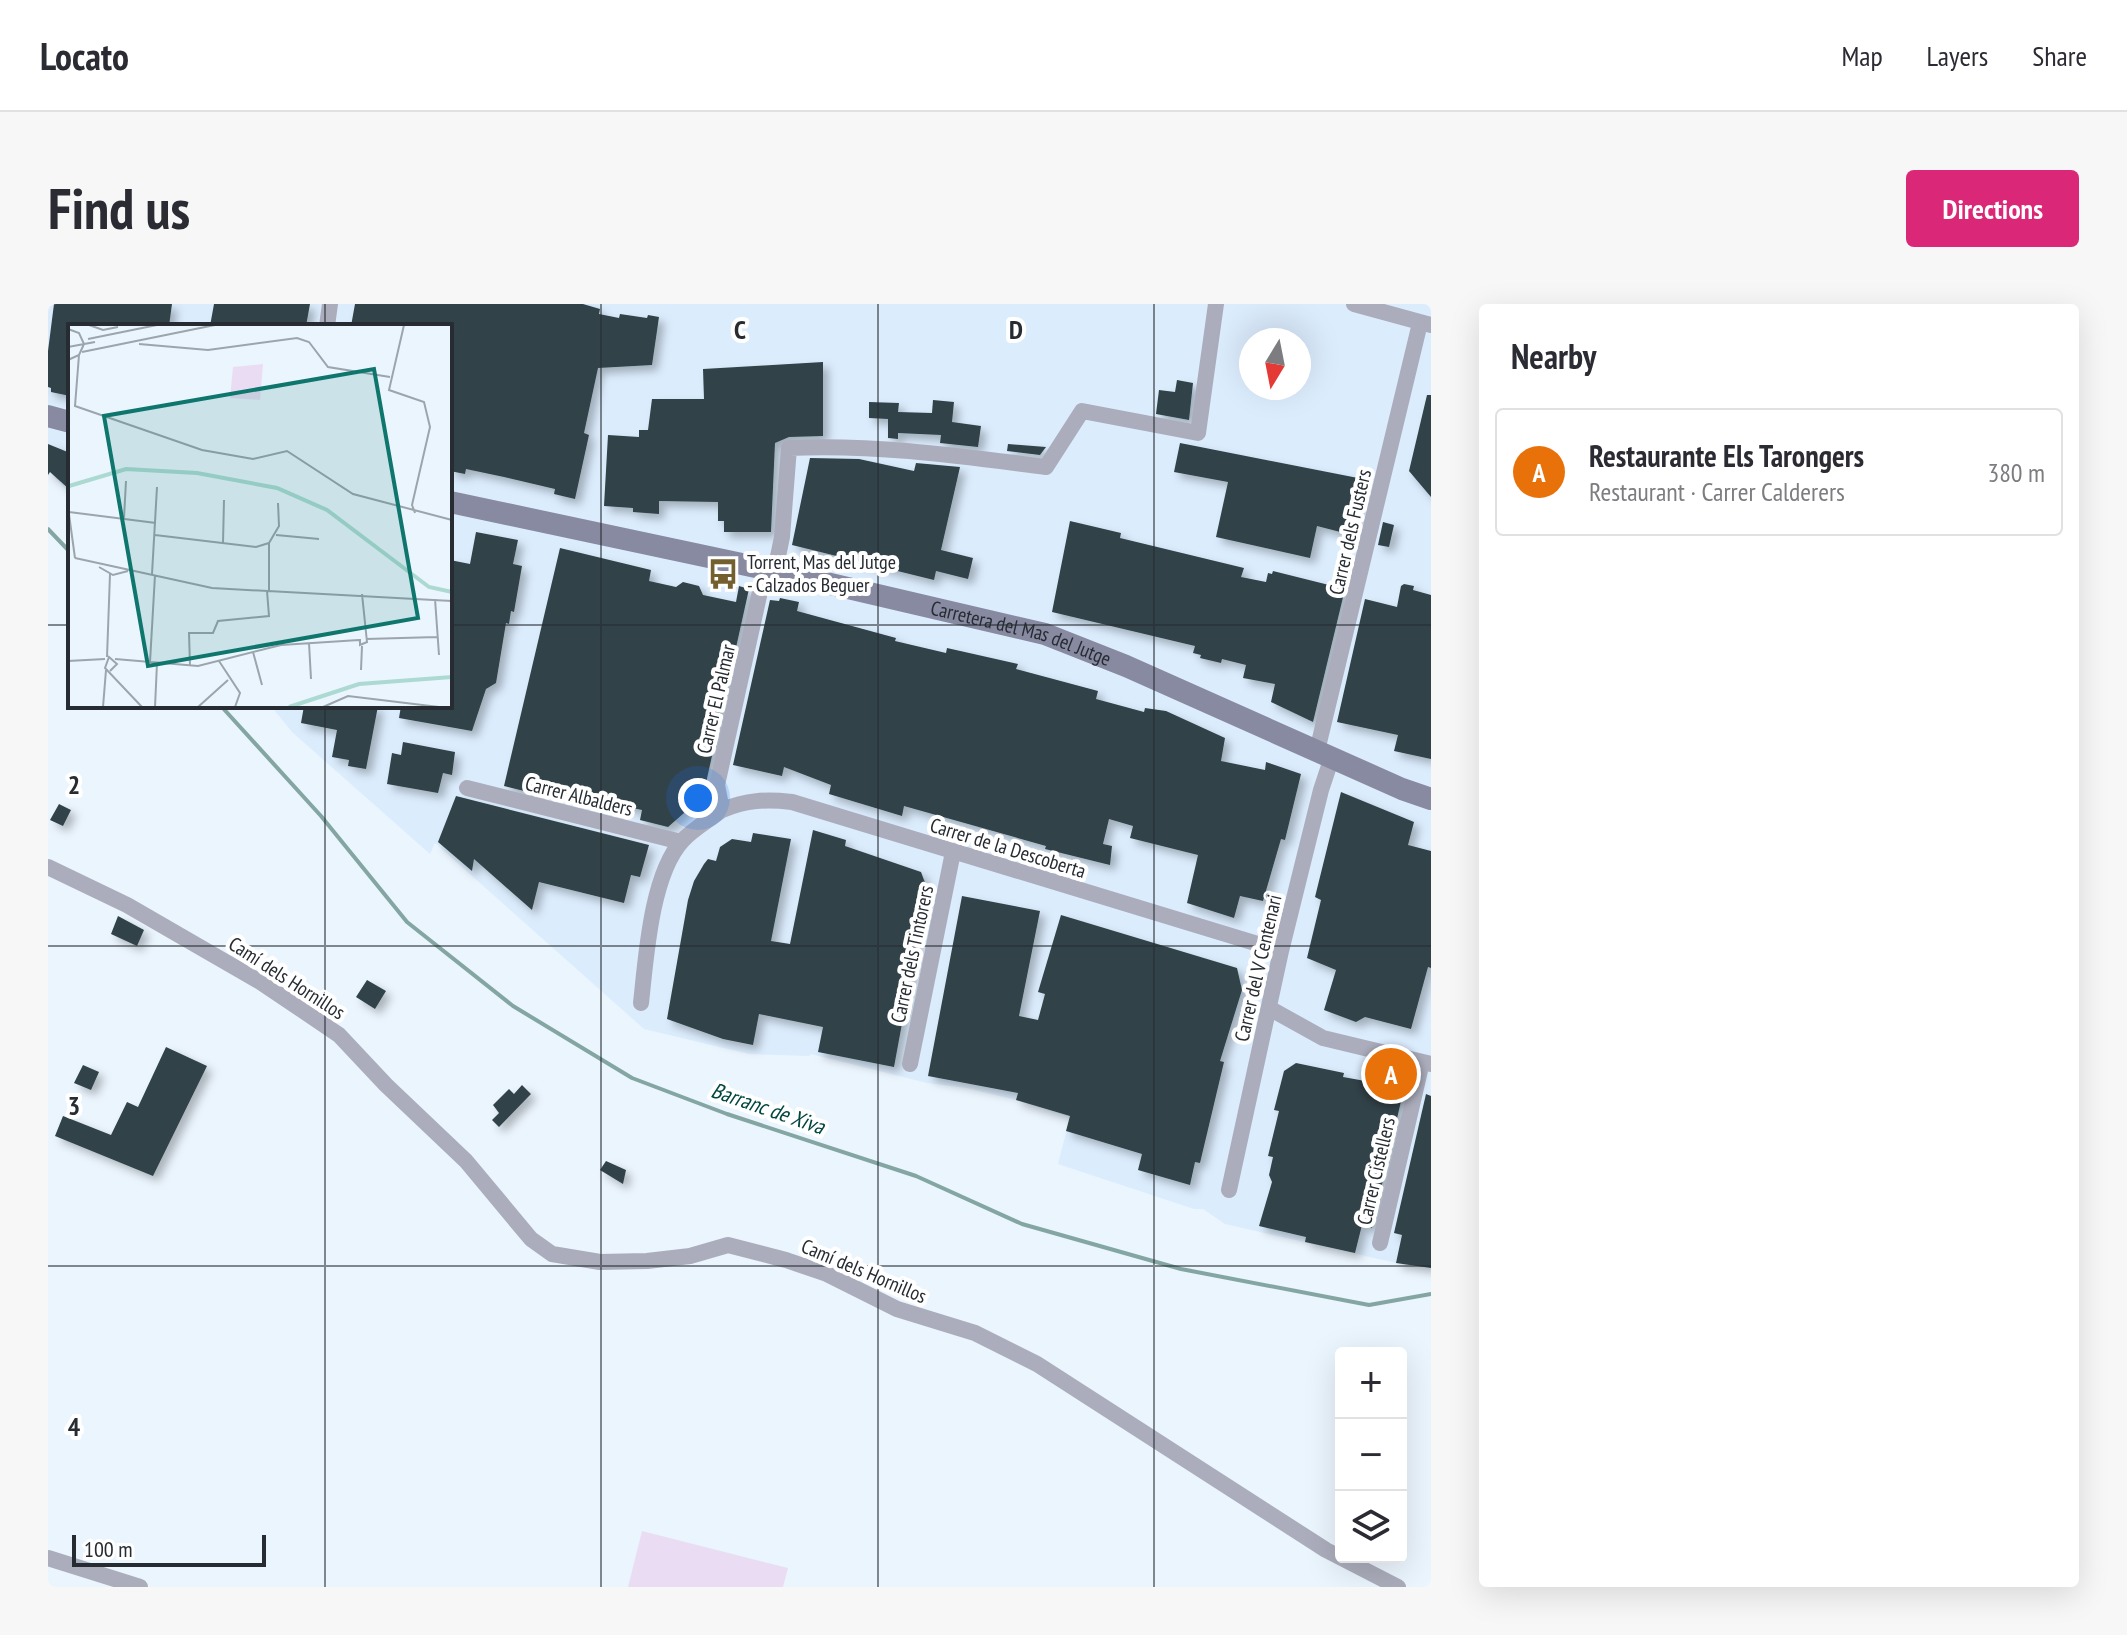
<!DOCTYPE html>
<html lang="en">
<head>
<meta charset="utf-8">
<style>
	:root { --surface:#fff; --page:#f7f7f7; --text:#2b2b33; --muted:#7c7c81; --line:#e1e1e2; --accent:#db2777 }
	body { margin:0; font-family:"PT Sans Narrow",sans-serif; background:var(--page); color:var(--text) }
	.controls { position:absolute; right:24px; bottom:24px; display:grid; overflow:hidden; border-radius:8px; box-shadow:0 8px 32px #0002 }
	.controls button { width:72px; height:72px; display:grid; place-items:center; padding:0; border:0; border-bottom:2px solid var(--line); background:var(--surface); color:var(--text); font:40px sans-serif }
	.compass { position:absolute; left:1191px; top:24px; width:72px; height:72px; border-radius:50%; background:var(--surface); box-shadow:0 8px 32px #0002; rotate:190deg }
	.scale { position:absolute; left:24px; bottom:20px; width:194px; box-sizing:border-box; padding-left:8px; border:4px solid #262c32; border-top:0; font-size:22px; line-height:28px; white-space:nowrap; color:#262c32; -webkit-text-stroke:6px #fff; paint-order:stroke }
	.you { position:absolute; left:650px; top:494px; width:28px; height:28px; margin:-20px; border:6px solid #fff; border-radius:50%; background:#1a73e8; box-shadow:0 0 0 12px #1a73e833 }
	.badge { display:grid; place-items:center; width:52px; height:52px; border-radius:50%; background:var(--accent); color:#fff; font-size:26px; font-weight:700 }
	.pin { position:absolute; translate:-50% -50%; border:4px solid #fff; box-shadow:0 2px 8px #0006 }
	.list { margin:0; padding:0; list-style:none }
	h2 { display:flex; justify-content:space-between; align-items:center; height:104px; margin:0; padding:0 32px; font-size:34px }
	h2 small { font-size:26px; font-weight:400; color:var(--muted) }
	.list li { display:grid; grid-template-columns:52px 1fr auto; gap:24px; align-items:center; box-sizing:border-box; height:128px; margin:0 16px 16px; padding:0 16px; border:2px solid var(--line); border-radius:8px }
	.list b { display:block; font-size:30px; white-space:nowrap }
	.list p { margin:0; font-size:26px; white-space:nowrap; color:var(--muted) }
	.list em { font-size:26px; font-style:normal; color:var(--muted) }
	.icon { flex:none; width:44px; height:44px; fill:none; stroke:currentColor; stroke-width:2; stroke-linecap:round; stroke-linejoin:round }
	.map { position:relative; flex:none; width:1383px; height:1283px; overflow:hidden; border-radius:8px }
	header { display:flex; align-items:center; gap:48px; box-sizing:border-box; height:112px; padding:0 40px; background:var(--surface); border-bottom:2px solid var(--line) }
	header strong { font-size:38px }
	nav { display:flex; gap:44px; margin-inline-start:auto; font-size:28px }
	.intro { display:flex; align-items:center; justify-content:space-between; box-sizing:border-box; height:192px; padding:0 48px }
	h1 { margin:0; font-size:56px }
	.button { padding:20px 36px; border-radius:8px; background:var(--accent); color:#fff; font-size:28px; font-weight:700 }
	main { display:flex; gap:48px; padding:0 48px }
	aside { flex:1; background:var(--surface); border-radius:8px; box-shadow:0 8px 32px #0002 }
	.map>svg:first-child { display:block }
	.built { fill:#dbecfd; fill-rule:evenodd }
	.green { fill:#eaddf3 }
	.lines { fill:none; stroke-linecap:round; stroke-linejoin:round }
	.stream { stroke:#84a6a2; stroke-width:4 }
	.building { fill:#304348; filter:url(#shadow) }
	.street { stroke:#abadbc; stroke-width:16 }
	.secondary { stroke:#888aa1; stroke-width:22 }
	.grid { fill:none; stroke:#262c32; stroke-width:2; stroke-opacity:0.55 }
	.labels { text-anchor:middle; stroke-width:8; stroke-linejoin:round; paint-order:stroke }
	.street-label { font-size:20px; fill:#262c32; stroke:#fff }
	.poi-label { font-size:20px; fill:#262c32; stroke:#fff; text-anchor:start }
	.water-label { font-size:22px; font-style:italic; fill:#014740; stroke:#fff }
	.inset-river { fill:none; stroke:#acdad2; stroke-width:4 }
	.inset-road { fill:none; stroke:#9ca5ac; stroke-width:2 }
	.view { fill:#0f766e; fill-opacity:0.15; stroke:#0f766e; stroke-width:4 }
	.inset-edge { fill:none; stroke:#262c32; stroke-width:4 }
	.grid-label { font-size:26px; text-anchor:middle; font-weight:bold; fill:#262c32; stroke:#fff; stroke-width:8; stroke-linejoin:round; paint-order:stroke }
</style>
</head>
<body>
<header>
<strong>Locato</strong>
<nav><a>Map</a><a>Layers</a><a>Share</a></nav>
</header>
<div class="intro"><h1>Find us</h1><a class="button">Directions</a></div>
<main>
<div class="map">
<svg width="1383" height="1283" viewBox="0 0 1383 1283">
	<defs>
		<filter id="shadow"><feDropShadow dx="5.5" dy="5.5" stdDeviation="4" flood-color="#0004"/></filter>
	</defs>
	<rect width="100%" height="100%" fill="#ebf5fe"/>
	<!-- built -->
	<path class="built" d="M0 0H1383V964L1348 959 1177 920 1155 905H1146L1010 860 1022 813 968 796 919 784 879 779 763 750 761 752 701 750 596 725 387 539 382 550 244 428 223 402H402V22H22V190L0 166ZM1203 36H1251V84H1203Z"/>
	<!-- green -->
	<path class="green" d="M594 1227 740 1264 735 1283H580Z"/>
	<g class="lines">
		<!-- stream -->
		<path class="stream" d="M0 225 22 248
			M173 402 273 512 359 618 465 702 584 774 679 810 868 872 974 920 1133 965 1321 1001 1383 990"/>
	</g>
	<!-- building -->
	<path class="building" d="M6 0H124L121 22H22V92L3 88V84L0 83V47Z
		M166 0H262L258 22H162Z
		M307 0H535L552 5 551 10 571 14 572 10 599 14 600 11 611 13 604 61 550 64 536 129 541 131 527 195 506 190 507 185 456 173 418 165 417 170 402 167V22H303Z
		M775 58V132L741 133 727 139 723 228H676V217H670V198L611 197V210L585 208V204L556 202 560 131 591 133V126H600L604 95H656L655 65Z
		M1129 76 1145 79 1141 116 1108 110 1111 86 1127 88Z
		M1379 91H1383V193L1361 167Z
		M885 96 906 98 904 118 933 122 930 143 892 139 893 131 850 129V135L840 134V115L821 114V98L851 99 850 108 884 109Z
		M1132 139 1315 175 1304 231 1269 222 1262 254 1168 233 1180 178 1126 168Z
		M0 140 22 149V186L2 168 0 171Z
		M960 140 998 143 992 151 959 147Z
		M762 154 811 155 866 167 868 159 912 163 893 246 925 254 920 275 888 267 886 276 744 241Z
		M1022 217 1073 229 1072 234 1196 264 1193 273 1218 278 1220 269 1224 270 1225 267 1297 285 1265 418 1223 398 1227 380 1195 374 1198 361 1174 355 1173 359 1152 354 1153 351 1145 349 1147 342 1004 308Z
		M1335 218 1346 221 1341 243 1330 241Z
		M428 228 470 236 465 260 474 262 466 308 463 307 461 320 458 319 448 379 438 385 424 427 351 414 353 402H402V256L422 260Z
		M512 244 603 266 601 277 628 283 635 278 651 282 655 291 688 298 691 282 701 285 658 479 659 489 620 523 592 516 594 506 493 485 492 491 456 482Z
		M1356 280 1366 282 1365 286 1383 291V455L1346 447 1350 431 1289 418 1317 295 1349 303 1353 282Z
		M732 294 751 298 749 307 848 334 847 337 898 349 899 344 970 360 968 365 1050 387 1048 395 1096 408 1097 404 1118 407 1177 434 1173 457 1217 466 1218 458 1253 470 1237 536 1233 535 1215 597 1192 592 1186 614 1139 599 1150 551 1082 534 1085 522 1061 515 1055 540 1064 542 1062 561 997 545 998 542 856 502 854 512 781 490 783 481 736 463 734 472 685 461 722 296 731 297Z
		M256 402H330L318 465 300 462 301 456 284 453 289 426 253 419Z
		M355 438 407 448 404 471 395 469 390 489 339 480 344 449 353 451Z
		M1293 488 1366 518 1360 541 1383 547V664L1380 663 1363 725 1317 713 1308 718 1276 706 1288 666 1259 654 1273 596 1267 593Z
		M408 492 601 541 592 573 583 571 576 599 491 578 484 606 426 555 424 567 390 538Z
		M11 500 23 506 15 522 2 516Z
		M765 526 798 536 797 542 873 568 879 584 846 763 770 748 775 723 711 710 705 741 675 735 619 715 640 596 646 577 656 560 660 555 668 557 672 543 684 535 703 538 705 529 743 535 723 637 742 640Z
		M914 592 992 607 971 712 990 716 997 690 990 688 1013 611 1189 664 1194 686 1172 757 1176 758 1152 859 1147 858 1142 881 1090 866 1094 850 1018 827 1022 812 968 796 970 789 880 772Z
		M70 612 96 626 89 642 63 630Z
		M319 676 338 687 327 705 308 693Z
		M118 743 159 762 105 872 7 832 15 812 63 831 79 798 90 803Z
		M1248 759 1296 769 1295 773 1356 784 1324 924 1314 921 1307 949 1257 938 1258 933 1211 922 1224 878 1221 871 1225 853 1220 852 1231 807 1226 806 1236 767Z
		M35 761 51 768 43 786 26 779Z
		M474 781 483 790 451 823 444 816 451 809 445 801 461 785 466 790Z
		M1378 790 1383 792V964L1348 959 1354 931 1346 929Z
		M558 857 578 866 575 880 552 866Z"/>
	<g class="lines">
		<!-- street -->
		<path class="street" d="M1306 0 1383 21
			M279 22 282 0
			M727 267 734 233 741 144C827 140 912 152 998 163L1034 107 1150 129 1168 0
			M1269 447 1372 19
			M419 484 633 538
			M674 506C699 496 717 495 744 498L1233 647
			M0 563 79 601 214 679 291 731 338 781 418 857 483 935 504 950 552 958 599 957 642 952 680 941 738 956 779 970 849 1005 927 1029 989 1060 1278 1246 1350 1283
			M593 699C598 654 603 571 634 537 645 525 661 516 674 506L669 481 717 265
			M1221 704 1275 734 1383 760
			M862 760 905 548
			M1181 886 1233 647 1273 486 1284 453
			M1332 939 1374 758
			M0 1254 92 1283"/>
		<!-- secondary -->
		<g class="secondary">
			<path d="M0 112 22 118"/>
			<path id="s1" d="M402 198 727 267 997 330 1078 362 1354 485 1383 495"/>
		</g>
	</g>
	<!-- grid -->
	<path class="grid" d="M277 0V22M553 0V1283M830 0V1283M1106 0V1283M0 321H22M402 321H1383M277 402V1283M0 642H1383M0 962H1383"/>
	<!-- icons -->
	<defs>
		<symbol id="bus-bare" viewBox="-9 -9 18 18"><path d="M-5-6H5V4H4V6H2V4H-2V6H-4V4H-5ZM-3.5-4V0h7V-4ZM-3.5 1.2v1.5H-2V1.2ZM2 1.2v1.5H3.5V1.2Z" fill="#74602f" stroke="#fff" stroke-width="2.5" paint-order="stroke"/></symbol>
	</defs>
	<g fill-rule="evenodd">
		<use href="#bus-bare" x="653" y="248" width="44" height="44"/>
	</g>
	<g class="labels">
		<!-- street labels -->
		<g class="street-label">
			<text transform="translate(1302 228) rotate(-77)" y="7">Carrer dels Fusters</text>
			<text dy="7" stroke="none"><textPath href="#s1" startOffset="586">Carretera del Mas del Jutge</textPath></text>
			<text transform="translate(668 395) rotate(-77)" y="7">Carrer El Palmar</text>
			<text transform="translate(531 492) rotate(14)" y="7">Carrer Albalders</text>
			<text transform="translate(960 544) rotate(17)" y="7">Carrer de la Descoberta</text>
			<text transform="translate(864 650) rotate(-78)" y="7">Carrer dels Tintorers</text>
			<text transform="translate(1210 664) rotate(-77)" y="7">Carrer del V Centenari</text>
			<text transform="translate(239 674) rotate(33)" y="7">Camí dels Hornillos</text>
			<text transform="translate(1328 867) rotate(-77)" y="7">Carrer Cistellers</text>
			<text transform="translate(816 967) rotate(23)" y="7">Camí dels Hornillos</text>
		</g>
		<!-- poi labels -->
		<g class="poi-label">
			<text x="699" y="265">Torrent, Mas del Jutge<tspan x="699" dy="23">- Calzados Beguer</tspan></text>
		</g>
		<!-- water labels -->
		<g class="water-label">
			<text transform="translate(720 804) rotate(19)" y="8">Barranc de Xiva</text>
		</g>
	</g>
	<!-- overview -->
	<g transform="translate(20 20)">
		<rect width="384" height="384" fill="#ebf5fe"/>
		<path d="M195 40 192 76 162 74 165 43Z" fill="#eaddf3"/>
		<path class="inset-river" d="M1 162 58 145 129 149 209 164 259 186 361 263 384 268M221 383 291 360 384 353"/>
		<path class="inset-road" d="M21 1 35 6 50 3M336 1 321 66 356 78 362 103 344 181 347 189M0 5 11 9 16 20 11 31 0 36M20 15 89 1M71 20 140 26 229 14 241 18 260 43 322 53M0 23 27 18M14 28 147 1M11 31 7 82 134 126 185 135 219 127 285 170 384 196M0 47V175M0 183 7 234M1 188 88 199M56 194 58 157M87 211 188 223 201 219M208 211 251 215M155 219 156 176M7 234 144 264 384 277M31 243 45 251 60 247M84 250 89 163M201 267V219L211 202 210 179M367 275 371 331M292 315V321L299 318 294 270M298 315 369 313M241 319 243 355M185 328 194 361M39 333 42 250M47 335 130 342 213 321 291 316M0 337 37 335M151 337 172 369 167 383M82 338 87 251M122 342 121 309H145L150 297 201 292 199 267M293 346 294 322M42 347 49 340 41 333 37 344 74 383M35 383 38 346M87 383 89 339M130 383 160 356M255 383 280 372 371 383"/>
		<path class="view" d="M306 45 350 294 80 342 36 92Z"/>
		<rect width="384" height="384" class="inset-edge"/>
	</g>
	<g class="grid-label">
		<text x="692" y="35">C</text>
		<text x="968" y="35">D</text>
		<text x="26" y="490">2</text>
		<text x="26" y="811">3</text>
		<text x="26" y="1132">4</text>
	</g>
</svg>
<div class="controls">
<button>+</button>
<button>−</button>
<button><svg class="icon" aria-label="layers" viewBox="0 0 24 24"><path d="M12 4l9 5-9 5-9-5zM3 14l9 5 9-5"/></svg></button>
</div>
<svg class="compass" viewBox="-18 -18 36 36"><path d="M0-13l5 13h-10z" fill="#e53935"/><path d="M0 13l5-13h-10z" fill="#7c7c81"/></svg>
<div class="scale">100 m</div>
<div class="you"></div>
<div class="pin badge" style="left:1343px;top:770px;background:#e8710a">A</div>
</div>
<aside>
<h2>Nearby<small></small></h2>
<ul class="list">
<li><span class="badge" style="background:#e8710a">A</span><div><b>Restaurante Els Tarongers</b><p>Restaurant · Carrer Calderers</p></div><em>380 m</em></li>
</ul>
</aside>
</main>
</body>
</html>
